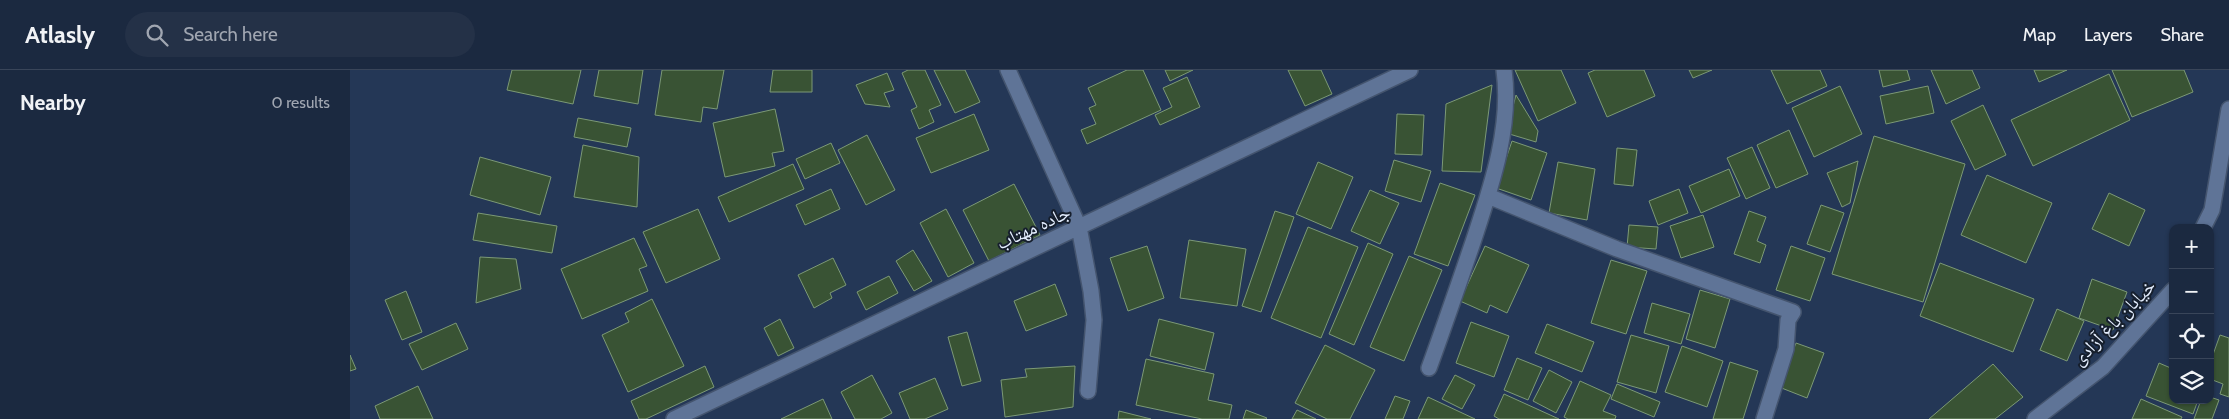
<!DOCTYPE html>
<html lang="en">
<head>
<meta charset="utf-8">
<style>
	:root { --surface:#1b2940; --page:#243147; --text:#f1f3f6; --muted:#a0a6b1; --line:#394559 }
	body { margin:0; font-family:Cabin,"Noto Naskh Arabic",sans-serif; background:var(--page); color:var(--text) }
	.controls { position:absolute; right:15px; bottom:15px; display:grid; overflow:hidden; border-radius:10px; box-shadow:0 1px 4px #0004 }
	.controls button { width:45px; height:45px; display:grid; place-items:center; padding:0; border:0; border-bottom:1px solid var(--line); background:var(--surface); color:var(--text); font:25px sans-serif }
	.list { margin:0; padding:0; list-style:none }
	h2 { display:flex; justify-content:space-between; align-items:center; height:65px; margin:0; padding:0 20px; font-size:21px }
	h2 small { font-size:16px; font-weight:400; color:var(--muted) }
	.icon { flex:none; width:28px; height:28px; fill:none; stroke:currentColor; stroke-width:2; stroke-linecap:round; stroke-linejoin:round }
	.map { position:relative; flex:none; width:1879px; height:349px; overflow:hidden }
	header { display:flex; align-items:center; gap:30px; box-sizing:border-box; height:70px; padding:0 25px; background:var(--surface); border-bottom:1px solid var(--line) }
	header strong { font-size:24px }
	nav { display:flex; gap:28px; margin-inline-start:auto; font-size:18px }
	.search { width:350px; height:45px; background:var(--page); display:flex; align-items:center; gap:12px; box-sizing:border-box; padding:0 18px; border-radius:28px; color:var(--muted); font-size:19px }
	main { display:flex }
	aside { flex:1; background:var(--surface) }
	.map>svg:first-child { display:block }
	.building { fill:#395334; stroke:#7c9976 }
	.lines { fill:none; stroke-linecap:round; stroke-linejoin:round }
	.street-casing { stroke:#44546e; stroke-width:18 }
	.secondary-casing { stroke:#44546e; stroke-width:18 }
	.street { stroke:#5f7497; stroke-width:15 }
	.secondary { stroke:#5f7497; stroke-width:15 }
	.labels { text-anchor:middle; stroke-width:4; stroke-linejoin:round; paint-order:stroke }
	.street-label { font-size:19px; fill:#e5efff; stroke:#161f2d }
</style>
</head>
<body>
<header>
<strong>Atlasly</strong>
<div class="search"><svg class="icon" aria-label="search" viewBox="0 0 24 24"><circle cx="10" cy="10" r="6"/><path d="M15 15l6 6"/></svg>Search here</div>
<nav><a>Map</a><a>Layers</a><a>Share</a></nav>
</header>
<main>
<aside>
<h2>Nearby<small>0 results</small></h2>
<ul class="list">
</ul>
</aside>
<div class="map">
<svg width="1879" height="349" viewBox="0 0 1879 349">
	<rect width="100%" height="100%" fill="#243756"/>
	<!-- building -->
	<path class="building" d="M162 0H231L223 34 157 20Z
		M249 0H293L288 34 244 26Z
		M312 0H374L367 39 353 37 351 52 305 45Z
		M423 0H462V22H420Z
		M558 0H575L591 35 579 40 584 52 569 59 561 40 567 37 552 3Z
		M584 0H615L630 32 605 43Z
		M777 0H793L811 40 737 74 731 60 746 54 739 38 746 35 738 18Z
		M815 0H843L820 11Z
		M938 0H971L982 24 955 36Z
		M1165 0H1211L1226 33 1188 51Z
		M1245 0H1294L1305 26 1257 47 1238 3Z
		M1339 0H1362L1343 8Z
		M1421 0H1470L1477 16 1437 34Z
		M1529 0H1557L1560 10 1533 17Z
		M1581 0H1622L1630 18 1596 34Z
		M1684 0H1717L1689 12Z
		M1762 0H1834L1843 22 1782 47Z
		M537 3 544 20 534 23 540 37 515 34 506 15Z
		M1759 4 1780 50 1683 96 1661 50Z
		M837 7 850 37 810 55 805 45 822 37 813 18Z
		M1142 15 1131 102 1092 101 1096 34Z
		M1490 16 1512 64 1464 87 1442 38Z
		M1578 16 1584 43 1536 54 1530 26Z
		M1166 25 1188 61 1186 72 1156 63Z
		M1633 35 1656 85 1625 100 1601 51Z
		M425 39 434 81 422 83 425 96 375 107 363 53Z
		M624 44 639 80 581 103 566 68Z
		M1047 44 1074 45 1072 85 1045 84Z
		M228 48 281 58 277 77 224 67Z
		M1439 60 1458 104 1426 118 1407 75Z
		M517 65 545 120 516 135 488 80Z
		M1524 66 1615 94 1573 232 1482 204Z
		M1162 71 1197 83 1181 130 1146 118Z
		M481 73 490 93 455 109 446 89Z
		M233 75 289 87 287 137 224 127Z
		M1402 77 1420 118 1396 129 1377 88Z
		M1267 78 1287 80 1283 116 1264 114Z
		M130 87 201 107 190 145 120 125Z
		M1044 90 1081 101 1071 132 1035 121Z
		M1508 91 1500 133 1492 137 1477 103Z
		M968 92 1003 107 981 159 946 144Z
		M1208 92 1245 99 1237 150 1199 143Z
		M443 94 454 119 379 152 368 127Z
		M1379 99 1390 126 1351 143 1339 116Z
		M1637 105 1702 133 1676 193 1611 165Z
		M1090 113 1125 125 1098 196 1064 184Z
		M664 114 690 165 639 191 613 140Z
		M481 119 490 139 455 155 446 135Z
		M1329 119 1338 143 1308 155 1299 131Z
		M1020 120 1049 133 1030 174 1001 161Z
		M1759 123 1795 140 1779 176 1742 159Z
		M1471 135 1494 143 1480 182 1457 174Z
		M348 139 370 189 316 213 293 162Z
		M596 139 624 193 598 207 570 153Z
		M925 141 944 147 911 242 892 236Z
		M1399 141 1416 147 1407 171 1416 175 1410 193 1384 184Z
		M128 143 207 156 202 183 123 170Z
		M1353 145 1364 177 1331 188 1320 156Z
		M1279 155 1308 157 1306 179 1277 177Z
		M958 157 1008 177 971 268 921 248Z
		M284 168 297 196 289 199 298 221 232 249 211 199Z
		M839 170 896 179 887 236 830 228Z
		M1018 173 1043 184 1004 275 979 264Z
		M797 176 814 228 778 241 760 188Z
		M1135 176 1179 195 1157 243 1140 235 1137 243 1110 231Z
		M1441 176 1475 188 1460 231 1426 220Z
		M563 180 582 211 564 221 546 191Z
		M1059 186 1092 200 1054 291 1020 277Z
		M130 187 166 189 171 219 126 233Z
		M483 188 496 215 480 223 482 228 464 238 448 205Z
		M1261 190 1297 201 1276 264 1241 253Z
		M1590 193 1684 229 1663 282 1570 246Z
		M539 206 548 223 516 240 507 222Z
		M1742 209 1777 222 1763 260 1729 248Z
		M705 214 717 245 676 261 664 231Z
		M1350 220 1380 229 1365 278 1336 269Z
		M56 221 72 262 52 270 35 230Z
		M302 229 334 296 278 322 252 265 279 252 275 243Z
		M1302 233 1340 244 1331 274 1294 263Z
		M1707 239 1734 251 1717 291 1690 280Z
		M430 249 444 278 428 286 414 258Z
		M809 249 864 263 855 300 800 286Z
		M1121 252 1159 266 1144 307 1106 293Z
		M106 253 118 279 72 300 59 274Z
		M1197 254 1244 272 1232 302 1185 283Z
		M617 262 631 311 612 316 598 267Z
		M1281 265 1319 276 1306 323 1267 312Z
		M1870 265 1879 268V327L1870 324 1873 314 1860 309V293Z
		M1446 273 1474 283 1457 328 1429 317Z
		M975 275 1025 300 1000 349H977L945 333Z
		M1332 276 1373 291 1357 337 1315 322Z
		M0 285 6 299 0 301Z
		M1167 288 1192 298 1178 330 1154 320Z
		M796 289 864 304 858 330 882 335 879 349H852L786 335Z
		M1380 292 1408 301 1393 349H1363Z
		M1809 293 1823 299V330H1848L1843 344 1796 326Z
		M1643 294 1673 327 1645 349H1579Z
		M355 296 364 317 296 349H289L281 331Z
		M725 296 723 337 655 347 651 310 677 307 675 299Z
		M1199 300 1222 312 1206 343 1183 331Z
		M522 305 542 343 531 349H505L491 322Z
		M1105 305 1125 315 1112 339 1092 329Z
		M585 308 598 339 575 349H560L549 323Z
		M1230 311 1261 325 1253 341 1266 346 1265 349H1218L1214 347Z
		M1267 314 1310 332 1304 347 1261 329Z
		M68 316 83 349H30L25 336Z
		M1154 324 1209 349H1149L1144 346Z
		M1045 326 1060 331 1053 349H1035Z
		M1078 327 1125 349H1068Z
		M1860 327 1869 330 1862 349H1844L1851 330H1860Z
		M473 329 482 349H431Z
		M1791 329 1832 347 1831 349H1782Z
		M896 340 917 348 916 349H893Z
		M947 340 966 349H942Z
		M769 341 801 349H768Z"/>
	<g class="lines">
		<defs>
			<path id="street" d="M658 0 729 157 741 221 744 250 738 321
				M1138 126 1267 179 1443 242 1438 250 1436 279 1414 349
				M1079 298C1094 257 1108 216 1122 175 1140 120 1162 59 1154 0
				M324 349 1060 0"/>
			<path id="secondary" d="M1853 158 1862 140 1879 39
				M1685 349 1753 297 1823 220"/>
		</defs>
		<!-- street casing -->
		<use href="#street" class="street-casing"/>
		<!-- secondary casing -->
		<use href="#secondary" class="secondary-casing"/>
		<!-- street -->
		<use href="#street" class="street"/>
		<!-- secondary -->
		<use href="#secondary" class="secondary"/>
	</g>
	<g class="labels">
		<!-- street labels -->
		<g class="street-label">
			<text transform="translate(683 157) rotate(-25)" y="7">جاده مهتاب</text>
			<text transform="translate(1763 252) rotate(-46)" y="7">خیابان باغ آزادی</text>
		</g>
	</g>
</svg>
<div class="controls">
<button>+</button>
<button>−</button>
<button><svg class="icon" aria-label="locate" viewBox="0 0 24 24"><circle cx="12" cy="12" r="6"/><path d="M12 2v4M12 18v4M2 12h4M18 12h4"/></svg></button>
<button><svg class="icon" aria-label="layers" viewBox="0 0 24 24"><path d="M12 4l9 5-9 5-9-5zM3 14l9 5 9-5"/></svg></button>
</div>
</div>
</main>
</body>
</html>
